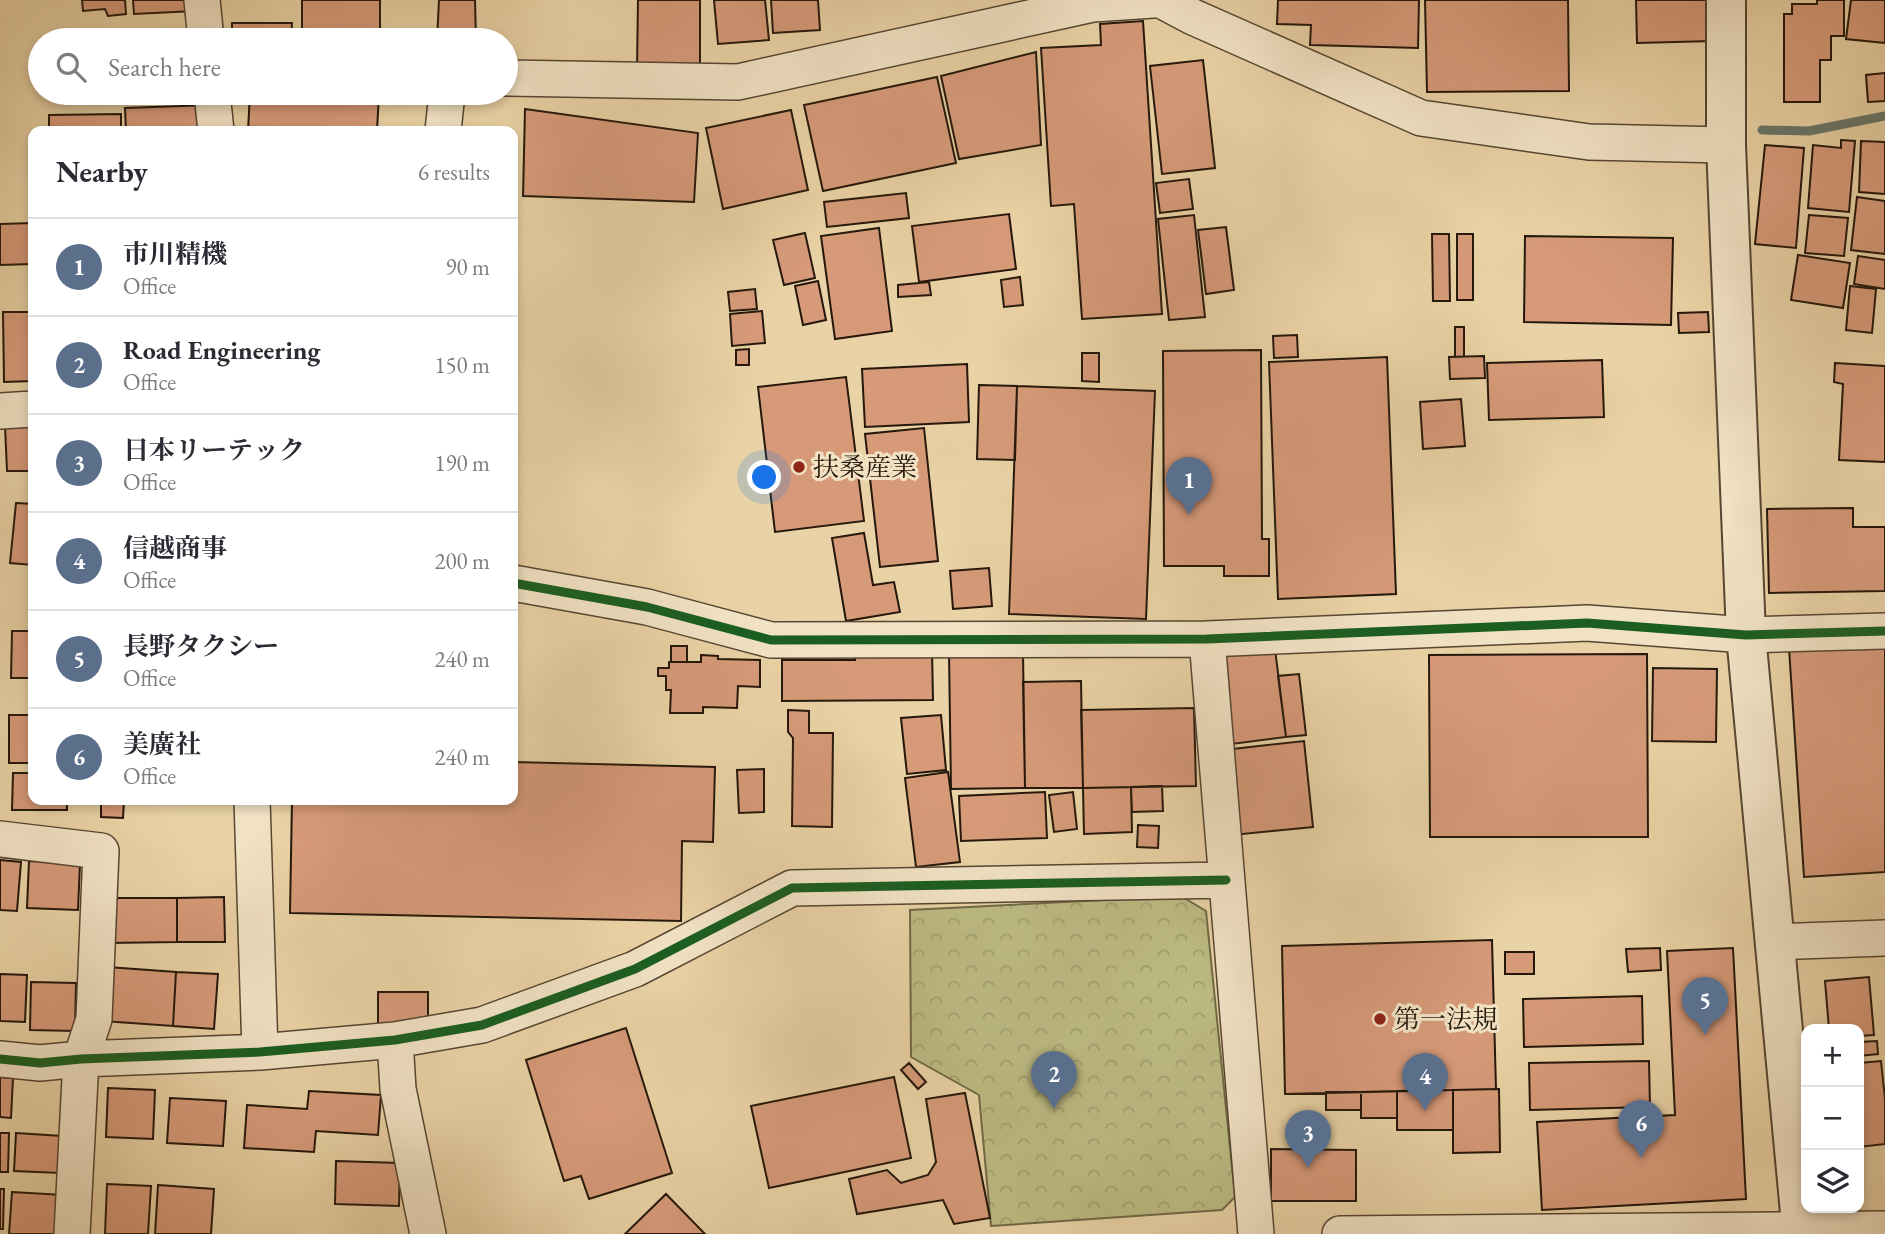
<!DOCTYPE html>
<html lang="en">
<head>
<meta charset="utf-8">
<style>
	:root { --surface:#fff; --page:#f2f2f3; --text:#2b2b33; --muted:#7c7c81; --line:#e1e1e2; --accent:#8f2418 }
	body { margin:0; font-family:"EB Garamond","Noto Serif JP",serif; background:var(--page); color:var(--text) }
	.controls { position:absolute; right:21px; bottom:21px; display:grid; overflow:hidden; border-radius:14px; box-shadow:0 4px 10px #0003 }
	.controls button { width:63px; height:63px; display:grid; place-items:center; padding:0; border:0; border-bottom:2px solid var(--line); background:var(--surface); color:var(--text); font:35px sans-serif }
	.you { position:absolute; left:765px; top:478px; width:24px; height:24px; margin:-18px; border:5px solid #fff; border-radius:50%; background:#1a73e8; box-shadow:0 0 0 10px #1a73e833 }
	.badge { display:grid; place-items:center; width:46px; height:46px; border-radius:50%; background:var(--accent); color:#fff; font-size:23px; font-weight:700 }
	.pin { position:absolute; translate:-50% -58px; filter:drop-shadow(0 2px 4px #0008) }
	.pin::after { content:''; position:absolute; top:37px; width:24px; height:21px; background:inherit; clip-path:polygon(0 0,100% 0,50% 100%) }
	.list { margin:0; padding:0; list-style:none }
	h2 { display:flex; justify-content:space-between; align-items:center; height:91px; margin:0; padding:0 28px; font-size:30px }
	h2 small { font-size:23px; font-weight:400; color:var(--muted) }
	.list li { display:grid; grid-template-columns:46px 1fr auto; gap:21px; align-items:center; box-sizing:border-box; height:98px; padding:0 28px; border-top:2px solid var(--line) }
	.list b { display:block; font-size:26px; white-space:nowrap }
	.list p { margin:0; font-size:23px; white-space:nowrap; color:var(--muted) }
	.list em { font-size:23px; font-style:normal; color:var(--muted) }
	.icon { flex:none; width:38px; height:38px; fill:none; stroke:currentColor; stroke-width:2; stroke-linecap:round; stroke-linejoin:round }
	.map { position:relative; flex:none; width:1885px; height:1234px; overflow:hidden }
	.search { position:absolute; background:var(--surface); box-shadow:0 4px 10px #0003; left:28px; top:28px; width:490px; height:77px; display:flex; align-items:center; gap:18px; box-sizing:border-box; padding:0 24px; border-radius:38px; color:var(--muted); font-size:26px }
	.panel { position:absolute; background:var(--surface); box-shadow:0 4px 10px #0003; left:28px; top:126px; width:490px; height:679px; border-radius:14px }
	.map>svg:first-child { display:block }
	.park { fill:url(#park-crowns); stroke:#706946; stroke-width:2 }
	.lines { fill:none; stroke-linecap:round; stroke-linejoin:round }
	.stream { stroke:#69776a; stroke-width:9 }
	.building { fill:#d69a79; stroke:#25180b; stroke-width:2 }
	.minor-casing { stroke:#564632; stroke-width:38 }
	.tertiary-casing { stroke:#564632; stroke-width:42 }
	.minor { stroke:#f1e2c4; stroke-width:35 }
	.tertiary { stroke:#f1e2c4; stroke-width:38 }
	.cycleway-casing { stroke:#f1e2c4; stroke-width:13 }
	.cycleway { stroke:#1b5e20; stroke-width:9 }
	.poi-dot { fill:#8f2418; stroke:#f1e2c4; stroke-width:2.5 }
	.labels { text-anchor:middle; stroke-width:6; stroke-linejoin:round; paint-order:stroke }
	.poi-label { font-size:26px; fill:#25180b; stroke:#f1e2c4; text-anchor:start }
</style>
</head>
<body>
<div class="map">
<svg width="1885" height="1234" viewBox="0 0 1885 1234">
	<defs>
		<pattern id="park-crowns" width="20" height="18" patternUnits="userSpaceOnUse" patternTransform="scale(1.75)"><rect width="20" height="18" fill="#bcba82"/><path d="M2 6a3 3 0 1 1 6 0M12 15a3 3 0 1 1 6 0" fill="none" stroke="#a19f6f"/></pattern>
	</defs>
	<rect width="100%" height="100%" fill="#e9d2a5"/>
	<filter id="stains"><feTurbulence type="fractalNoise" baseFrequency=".00286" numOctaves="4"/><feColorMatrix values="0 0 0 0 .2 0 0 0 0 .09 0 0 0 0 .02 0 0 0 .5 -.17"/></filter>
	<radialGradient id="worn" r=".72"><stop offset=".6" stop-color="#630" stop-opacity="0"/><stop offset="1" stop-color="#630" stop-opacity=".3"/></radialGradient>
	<!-- park -->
	<path class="park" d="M1181 896 1206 911 1235 1197 1222 1210 991 1226 979 1095 911 1057 910 910Z"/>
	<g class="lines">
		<!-- stream -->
		<path class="stream" d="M1762 130 1809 131 1885 116"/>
	</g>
	<!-- building -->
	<path class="building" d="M82 0H125L126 14 108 16 105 9 83 11Z
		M133 0H193L194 11 134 14Z
		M302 0H380V34L302 33Z
		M439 0H475L476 40H437Z
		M638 0H700V70L637 69Z
		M714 0H765L769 40 718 44Z
		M771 0H818L820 30 773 33Z
		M1278 0H1419L1418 48 1310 45 1311 25 1277 24Z
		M1425 0H1568L1569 91 1427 92Z
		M1636 0H1710L1712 41 1637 43Z
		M1817 0H1844V36H1831V60H1820V102H1784V14H1792V4H1817Z
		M1851 0H1885V43L1846 39Z
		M1143 21 1162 314 1082 319 1074 204 1051 206 1041 48 1101 45 1100 24Z
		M232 23H292L291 40H232Z
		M1036 52 1041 145 959 159 941 76Z
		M1203 60 1215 168 1162 174 1150 66Z
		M1885 73V101L1868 102 1866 75Z
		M937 77 956 163 823 191 804 105Z
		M250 93H379L377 131H248Z
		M210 105 211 131H126L125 108Z
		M525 109 698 133 694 202 523 196Z
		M791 110 808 190 723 209 706 128Z
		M121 114V131H49V115Z
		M1841 140 1855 141 1849 212 1808 208 1813 145 1841 148Z
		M1861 141 1885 142V194L1859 192Z
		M1765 145 1804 148 1796 248 1755 244Z
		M1189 179 1193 209 1160 213 1156 183Z
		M906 193 909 218 827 227 824 202Z
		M1857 197 1885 201V254L1851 250Z
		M1009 214 1016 269 919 282 912 226Z
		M1194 215 1205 317 1169 320 1158 219Z
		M1809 215 1848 218 1844 256 1805 253Z
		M33 223V264L0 265V224Z
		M1226 227 1234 290 1206 294 1198 230Z
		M879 228 892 331 835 339 821 236Z
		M805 233 815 278 784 285 773 240Z
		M1432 234H1449L1450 301H1433Z
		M1457 234H1473V300H1457Z
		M1525 236 1673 238 1671 325 1524 322Z
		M1798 255 1850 263 1843 308 1791 300Z
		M1858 256 1885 260V289L1854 284Z
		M1020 277 1023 305 1004 307 1001 280Z
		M818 281 826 320 803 325 795 286Z
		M929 282 931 295 898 297V285Z
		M1850 286 1876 289 1872 333 1846 330Z
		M755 289 757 309 730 311 728 292Z
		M762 311 765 343 732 346 730 314Z
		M3 312H33V381L4 382Z
		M1708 312 1709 332 1679 333 1678 313Z
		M1455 327H1464V357H1455Z
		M1297 335 1298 357 1274 358 1273 336Z
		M749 349V365H736V350Z
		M1261 350 1262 539H1269V576H1224V566H1164L1163 351Z
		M1082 353H1099V382L1082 381Z
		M1484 356 1485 378 1450 379 1449 357Z
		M1387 357 1396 594 1278 599 1269 362Z
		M1602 360 1604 417 1489 420 1487 363Z
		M1835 363 1885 366V462L1839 460 1843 384 1834 382Z
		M967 364 969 422 865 427 862 369Z
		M846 377 864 521 775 532 758 387Z
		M979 385 1017 386 1015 460 977 459Z
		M1017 386 1155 391 1146 619 1009 614Z
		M1461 399 1465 446 1423 449 1420 402Z
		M33 425V471H7L5 426Z
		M924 428 938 561 880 567 865 434Z
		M16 503 33 504V565L10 563Z
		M1853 508V527H1885V591L1769 593 1767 509Z
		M864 533 873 585 894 582 900 612 846 621 832 538Z
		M989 568 992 606 953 609 950 571Z
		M12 631H33V678H11Z
		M1885 642V872L1804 877 1789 648Z
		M671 646H687V662H671Z
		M855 648H874V657H897L932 650 933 700 782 701V660H855Z
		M1275 649 1286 737 1232 744 1221 656Z
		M1023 652 1025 788 951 789 949 653Z
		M1647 654 1648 837H1430L1429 655Z
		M701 655 718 656V659L760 660V687L738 686 737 708 703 707V713H670L671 690H666V676H658V668H669V662H701Z
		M1653 668 1717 669 1716 742 1652 741Z
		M1299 674 1306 735 1286 737 1278 676Z
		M1081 681 1083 788H1025L1023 682Z
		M1194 708 1196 786 1083 788 1081 710Z
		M788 710 809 711V733H833L832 827 792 826 793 738 788 732Z
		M9 715H33V763H9Z
		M941 715 946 770 907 774 901 718Z
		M1304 741 1313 827 1233 835 1224 750Z
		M513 762 715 767 713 842 682 841 681 921 290 913 292 800H513Z
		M764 769V812L739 813 737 770Z
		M948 772 960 862 916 867 905 778Z
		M13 773H33V800H67V810H12Z
		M1162 786 1163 811 1132 812 1131 787Z
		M1131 787 1132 832 1084 834 1083 788Z
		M1045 792 1047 838 961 841 959 796Z
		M1073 792 1077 829 1054 832 1049 795Z
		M101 800H124L123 818 101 817Z
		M1138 825 1159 826 1158 848 1137 847Z
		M0 860 21 862 17 911 0 910Z
		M29 861 80 863 78 910 27 908Z
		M224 897 225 942H177V898Z
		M108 898H177V942L108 943Z
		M1492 940 1496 1089 1285 1094 1282 946Z
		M1660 948 1661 970 1628 972 1626 949Z
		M1733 948 1746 1199 1542 1210 1537 1122 1675 1115 1667 951Z
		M1505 952H1534V974H1505Z
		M107 967 176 972 173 1026 103 1021Z
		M176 972 218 974 214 1029 173 1026Z
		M0 974 27 975 25 1022 0 1021Z
		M1869 977 1874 1035 1859 1036V1029H1829L1825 981Z
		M31 982 76 983 75 1031 30 1030Z
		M378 992H428V1028H378Z
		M1642 996 1643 1044 1524 1047 1523 999Z
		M626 1028 672 1173 589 1199 581 1176 564 1181 526 1060Z
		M1877 1041 1878 1054 1859 1056V1042Z
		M1649 1061 1650 1107 1530 1110 1529 1063Z
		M1881 1061 1885 1099V1144L1859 1147V1063Z
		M909 1063 926 1082 918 1089 901 1070Z
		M0 1077 13 1078 11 1118 0 1117Z
		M894 1077 911 1158 769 1188 751 1106Z
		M108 1088 155 1090 153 1139 106 1137Z
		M1499 1089 1500 1152 1453 1153V1090Z
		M1453 1090V1130H1397V1091Z
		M309 1091 381 1095 378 1135 316 1131 314 1152 244 1148 247 1105 307 1109Z
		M1397 1091V1118H1361V1092Z
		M1326 1092H1361V1110H1326Z
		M965 1093 990 1218 954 1224 943 1200 857 1214 849 1179 887 1170 901 1183 928 1175 936 1162 926 1099Z
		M170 1098 226 1101 223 1146 167 1143Z
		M0 1133H9L8 1172H0Z
		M16 1133 62 1136 60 1173 14 1171Z
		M1271 1149 1356 1150V1201H1271Z
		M336 1161 400 1163 399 1206 335 1204Z
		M107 1184 151 1186 148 1234H105Z
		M158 1185 214 1189 211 1234H155Z
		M0 1189H4L3 1229H0Z
		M12 1192 63 1195 60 1234H9Z
		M666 1194 705 1234H625Z"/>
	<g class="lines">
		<defs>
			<path id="minor" d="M202 0 206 40
				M1161 0 1193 17 1421 118 1589 142 1726 145
				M506 78 738 82 1093 4 1153 0
				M212 93 216 131
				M443 131 447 93
				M0 411 33 409
				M513 583 647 607 771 640 1207 639 1587 623 1746 635 1885 631
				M1207 639 1256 1234
				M252 800 260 1052
				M0 839 101 851 94 1019 81 1059 72 1234
				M1774 942 1885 938
				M395 1040 398 1089 428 1234
				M0 1059 40 1063 81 1059 260 1052 395 1040 482 1025 635 969 792 888 1226 880
				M1340 1234 1885 1229"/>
			<path id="tertiary" d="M1726 0V145L1746 635 1802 1234"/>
		</defs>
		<!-- minor casing -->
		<use href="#minor" class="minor-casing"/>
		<!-- tertiary casing -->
		<use href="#tertiary" class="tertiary-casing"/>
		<!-- minor -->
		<use href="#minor" class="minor"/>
		<!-- tertiary -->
		<use href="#tertiary" class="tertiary"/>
		<defs>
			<path id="cycleway" d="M513 583 647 607 771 640 1207 639 1587 623 1746 635 1885 631
				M0 1059 40 1063 81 1059 260 1052 395 1040 482 1025 635 969 792 888 1226 880"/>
		</defs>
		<!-- cycleway casing -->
		<use href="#cycleway" class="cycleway-casing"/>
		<!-- cycleway -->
		<use href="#cycleway" class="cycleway"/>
	</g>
	<!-- markers -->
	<g class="poi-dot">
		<circle cx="799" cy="467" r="7"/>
		<circle cx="1380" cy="1019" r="7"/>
	</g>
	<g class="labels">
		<!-- poi labels -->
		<g class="poi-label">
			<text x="813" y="476">扶桑産業</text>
			<text x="1394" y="1028">第一法規</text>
		</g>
	</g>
	<rect width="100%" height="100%" filter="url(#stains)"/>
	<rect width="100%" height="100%" fill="url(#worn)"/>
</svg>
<div class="controls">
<button>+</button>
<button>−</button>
<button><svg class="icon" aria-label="layers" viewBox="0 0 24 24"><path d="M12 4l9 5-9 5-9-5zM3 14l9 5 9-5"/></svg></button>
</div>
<div class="you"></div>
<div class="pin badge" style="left:1189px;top:515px;background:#5c6f8a">1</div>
<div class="pin badge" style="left:1054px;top:1109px;background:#5c6f8a">2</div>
<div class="pin badge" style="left:1308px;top:1168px;background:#5c6f8a">3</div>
<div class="pin badge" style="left:1425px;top:1111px;background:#5c6f8a">4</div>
<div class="pin badge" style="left:1705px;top:1035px;background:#5c6f8a">5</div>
<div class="pin badge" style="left:1641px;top:1158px;background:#5c6f8a">6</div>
<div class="search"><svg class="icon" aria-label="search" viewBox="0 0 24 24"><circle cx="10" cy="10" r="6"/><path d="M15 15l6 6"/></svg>Search here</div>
<section class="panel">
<h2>Nearby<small>6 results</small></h2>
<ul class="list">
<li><span class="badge" style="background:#5c6f8a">1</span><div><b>市川精機</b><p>Office</p></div><em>90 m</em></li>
<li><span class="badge" style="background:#5c6f8a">2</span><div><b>Road Engineering</b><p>Office</p></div><em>150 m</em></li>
<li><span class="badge" style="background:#5c6f8a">3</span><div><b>日本リーテック</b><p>Office</p></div><em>190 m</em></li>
<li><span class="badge" style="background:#5c6f8a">4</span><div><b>信越商事</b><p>Office</p></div><em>200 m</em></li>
<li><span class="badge" style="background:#5c6f8a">5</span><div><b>長野タクシー</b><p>Office</p></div><em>240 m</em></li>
<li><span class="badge" style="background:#5c6f8a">6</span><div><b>美廣社</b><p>Office</p></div><em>240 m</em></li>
</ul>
</section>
</div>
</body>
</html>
